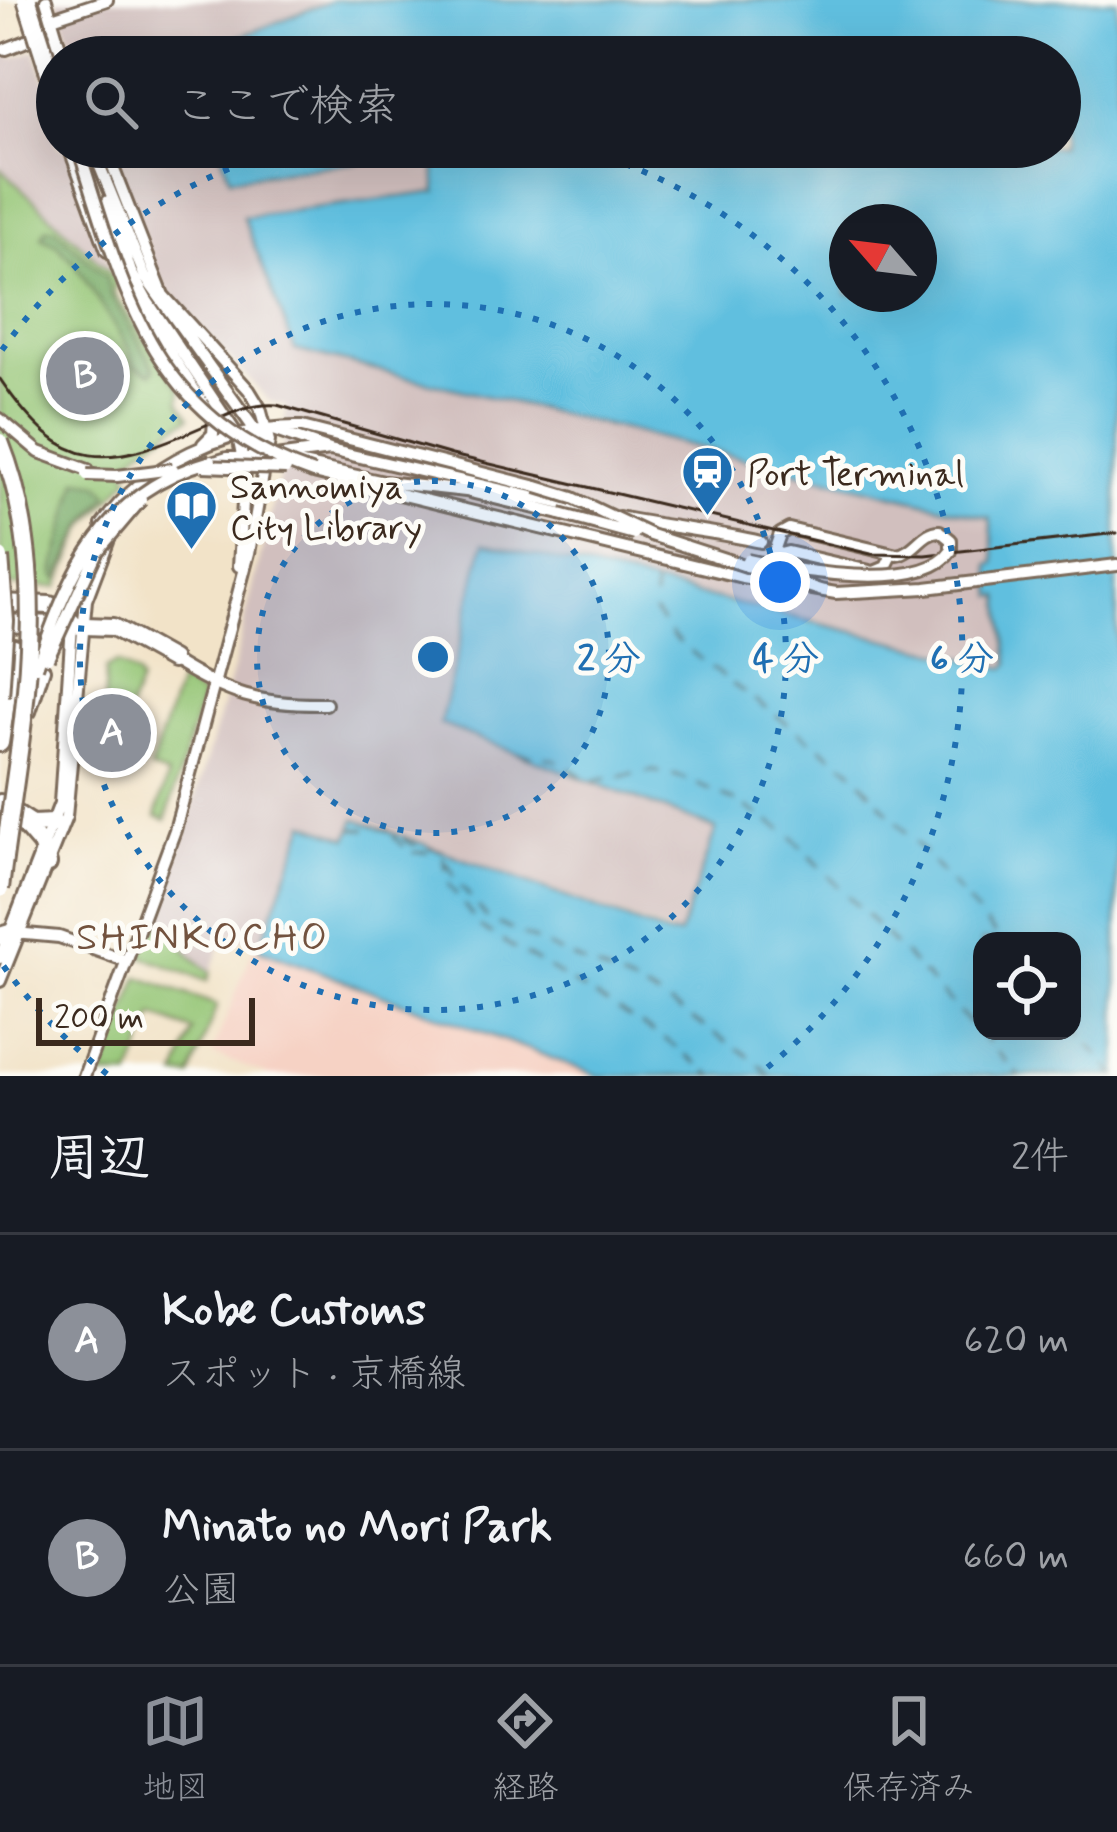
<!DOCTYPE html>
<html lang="ja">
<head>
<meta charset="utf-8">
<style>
	:root { --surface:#171b24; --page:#242831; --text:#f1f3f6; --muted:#9ea1a6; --line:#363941; --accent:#8c9099 }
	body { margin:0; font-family:Mynerve,"Klee One",sans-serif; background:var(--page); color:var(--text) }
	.controls { position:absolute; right:36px; bottom:36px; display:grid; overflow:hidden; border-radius:24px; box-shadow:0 12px 48px #0002 }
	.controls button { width:108px; height:108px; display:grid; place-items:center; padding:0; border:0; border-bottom:3px solid var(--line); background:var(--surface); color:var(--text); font:60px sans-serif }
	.compass { position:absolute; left:829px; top:204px; width:108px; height:108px; border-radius:50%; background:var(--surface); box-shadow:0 12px 48px #0002; rotate:298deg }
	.scale { position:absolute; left:36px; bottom:30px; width:219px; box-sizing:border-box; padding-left:12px; border:6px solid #3b2a1e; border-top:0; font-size:33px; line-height:42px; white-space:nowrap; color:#3b2a1e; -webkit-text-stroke:9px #fdfcf7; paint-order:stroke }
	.you { position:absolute; left:780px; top:582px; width:42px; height:42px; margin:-30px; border:9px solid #fff; border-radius:50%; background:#1a73e8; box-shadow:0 0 0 18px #1a73e833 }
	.badge { display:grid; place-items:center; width:78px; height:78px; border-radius:50%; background:var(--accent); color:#fff; font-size:39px; font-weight:700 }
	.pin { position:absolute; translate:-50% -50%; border:6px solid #fff; box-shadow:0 3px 12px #0006 }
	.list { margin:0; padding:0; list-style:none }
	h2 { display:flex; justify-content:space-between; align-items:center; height:156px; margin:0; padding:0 48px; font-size:51px }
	h2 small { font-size:39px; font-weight:400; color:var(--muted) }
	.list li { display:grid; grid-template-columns:78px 1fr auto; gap:36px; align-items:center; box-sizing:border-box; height:216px; padding:0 48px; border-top:3px solid var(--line) }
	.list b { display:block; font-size:45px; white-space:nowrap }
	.list p { margin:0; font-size:39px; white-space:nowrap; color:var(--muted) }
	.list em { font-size:39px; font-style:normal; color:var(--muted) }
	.icon { flex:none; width:66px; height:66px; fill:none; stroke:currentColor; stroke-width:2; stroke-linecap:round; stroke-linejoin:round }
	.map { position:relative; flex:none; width:1117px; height:1076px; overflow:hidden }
	.search { position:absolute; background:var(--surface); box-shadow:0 12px 48px #0002; left:36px; right:36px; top:36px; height:132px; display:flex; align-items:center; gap:30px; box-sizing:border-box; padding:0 42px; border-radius:66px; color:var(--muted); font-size:45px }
	.sheet { height:588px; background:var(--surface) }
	nav { display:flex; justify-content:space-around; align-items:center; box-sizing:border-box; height:168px; border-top:3px solid var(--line); background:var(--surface); font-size:33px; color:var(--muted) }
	nav a { display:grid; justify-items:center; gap:6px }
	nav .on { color:var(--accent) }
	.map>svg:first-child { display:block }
	.built { fill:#f6d2c4 }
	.industrial { fill:#d1bfbe }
	.green { fill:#94c575; stroke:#68784a; stroke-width:3 }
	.forest { fill:#7a6; stroke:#596a42; stroke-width:3 }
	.water { fill:#61bfdf; stroke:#4e747e; stroke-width:3; fill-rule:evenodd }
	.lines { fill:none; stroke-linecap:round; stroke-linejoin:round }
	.ferry { stroke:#485e62; stroke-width:3; stroke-dasharray:15 12; stroke-linecap:butt }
	.minor-casing { stroke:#7b6b5a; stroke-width:16 }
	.highway-casing { stroke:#7b6b5a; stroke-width:22 }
	.minor { stroke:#fff; stroke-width:10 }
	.highway { stroke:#fff; stroke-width:16 }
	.tram { stroke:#3b2a1e; stroke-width:3 }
	.minor-bridge-casing { stroke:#7b6b5a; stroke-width:16; stroke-linecap:butt }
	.highway-bridge-casing { stroke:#7b6b5a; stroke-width:22; stroke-linecap:butt }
	.minor-bridge { stroke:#fff; stroke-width:10 }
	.highway-bridge { stroke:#fff; stroke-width:16 }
	.ring { fill:none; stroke:#1f6fb2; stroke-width:6; stroke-dasharray:6 12 }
	.labels { text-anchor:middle; stroke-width:10; stroke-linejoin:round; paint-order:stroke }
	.poi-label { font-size:36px; fill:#3b2a1e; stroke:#fdfcf7; text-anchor:start }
	.neighbourhood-label { font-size:39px; letter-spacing:3px; fill:#72523e; stroke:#fdfcf7 }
	.centre { fill:#1f6fb2; stroke:#fdfcf7; stroke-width:6 }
	.ring-label { font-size:36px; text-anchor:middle; font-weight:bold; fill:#1f6fb2; stroke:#fdfcf7; stroke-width:10; stroke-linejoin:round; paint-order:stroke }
</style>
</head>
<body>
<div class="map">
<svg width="1117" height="1076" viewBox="0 0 1117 1076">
	<rect width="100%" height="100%" fill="#fdfcf7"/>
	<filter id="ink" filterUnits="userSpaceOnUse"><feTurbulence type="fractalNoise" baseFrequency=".00833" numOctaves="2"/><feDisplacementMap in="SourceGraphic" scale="24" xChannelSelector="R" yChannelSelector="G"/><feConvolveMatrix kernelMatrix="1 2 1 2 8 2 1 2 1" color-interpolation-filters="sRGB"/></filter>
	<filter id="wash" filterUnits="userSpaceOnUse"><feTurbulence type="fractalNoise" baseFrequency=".004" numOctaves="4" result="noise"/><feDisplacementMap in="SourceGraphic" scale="48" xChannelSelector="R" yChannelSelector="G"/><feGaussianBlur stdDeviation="2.7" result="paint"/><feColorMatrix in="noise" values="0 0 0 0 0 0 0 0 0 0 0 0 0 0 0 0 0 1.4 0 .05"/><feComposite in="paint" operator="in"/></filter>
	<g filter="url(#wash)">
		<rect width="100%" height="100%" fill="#f2e3c8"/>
		<!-- built -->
		<path class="built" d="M254 947 599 1076H270L212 1054Z"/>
		<!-- industrial -->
		<path class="industrial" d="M57 0H333L188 57H76Z
			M0 41 12 58 35 50 57 114V147H68L112 272 0 167Z
			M110 147H219L230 178 433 152 438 192 295 350 991 518 1009 664 1005 668 440 724 716 829 718 834 679 936 357 819 349 838 306 823 260 945 226 932 211 972 203 968 182 950 162 925 154 921 182 844 235 662 281 471 286 406 269 401 168 292 159 278Z"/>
		<!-- green -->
		<path class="green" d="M0 168 116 278 114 294 181 390 180 401 190 417 144 447 124 465 130 477 86 526 58 587 0 586Z
			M117 663 137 676 140 682 127 715 116 722 104 713 106 669Z
			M179 682 202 696 166 820 156 816 168 776 150 769Z
			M154 921C175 932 188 959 211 972L207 981 141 956Z
			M139 977 217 1005 191 1076H177L193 1031 154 1016 131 1076H102Z"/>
		<!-- forest -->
		<path class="forest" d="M47 228 55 229 106 277 111 296 155 368 152 373 134 365 129 349 75 264 57 245 42 237Z
			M78 480 99 483 109 494 84 526 58 579 54 575 56 563Z"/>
		<!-- water -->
		<path class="water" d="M333 0H1117V1076H599L259 949 306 823 348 838 356 819 668 935H679L716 829 440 724 484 543 1005 668 1009 664 1001 596H994L990 565 996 563 990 518 295 350 243 217 437 192 433 153 230 178 219 147H1060V57H188ZM847 222H919V294H847ZM982 941H1072V1031H982Z"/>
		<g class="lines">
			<!-- ferry -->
			<path class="ferry" d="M654 584V612L673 637 724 678 851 769 1001 941
				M518 753 554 759 591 781 654 771 681 777 737 802 789 834 1020 1076
				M352 829H386L411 844 441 850 457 881 488 919 660 998 752 1058 771 1076
				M393 836 411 853 437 851
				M443 856 450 886 481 928 665 1039 714 1076
				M1072 1024 1116 1076"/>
		</g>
	</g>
	<g filter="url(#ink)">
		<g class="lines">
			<defs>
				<path id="minor" d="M46 0 63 57
					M52 18 107 0
					M48 39 57 61
					M6 49 42 35
					M69 147 107 251
					M92 147 145 277 255 430 267 458 330 450 270 429
					M108 201 131 272 146 299 238 436 245 471 239 566
					M131 293 214 420 213 434 203 444
					M0 419 39 452 88 470
					M330 450 601 513
					M293 462 384 482 466 491 560 514
					M205 465 227 458H269
					M313 473 742 577 836 593 926 588 1117 565
					M619 517C667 527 713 531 761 542
					M102 525C145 464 228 425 302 427L537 487
					M776 564 780 554 788 552 874 572 886 567 892 555
					M764 568 771 560 780 534 789 529 897 555C916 552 922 531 940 531L951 540V551
					M172 660C228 695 259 705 326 704
					M30 712 44 669
					M15 933 59 937 127 961
					M0 958 60 803 72 625
					M0 981 66 817 86 600 108 542
					M84 1076 175 830 249 553 269 441 260 408 249 390 163 295 105 147"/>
				<path id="highway" d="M0 603 50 605 72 622
					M0 623 113 627 172 660
					M0 743 14 648
					M0 803 32 824 54 823
					M22 822 41 844 48 864
					M0 936 10 933"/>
			</defs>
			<!-- minor casing -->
			<use href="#minor" class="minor-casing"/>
			<!-- highway casing -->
			<use href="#highway" class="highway-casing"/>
			<!-- minor -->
			<use href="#minor" class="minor"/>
			<!-- highway -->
			<use href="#highway" class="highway"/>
			<!-- tram -->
			<path class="tram" d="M0 379C66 476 106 469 206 425 229 414 251 403 277 405L452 455 871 554 926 555 1117 533"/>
			<defs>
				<path id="minor-bridge" d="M23 0 57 108
					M31 0 57 82
					M78 147C126 296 150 416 313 473
					M203 466 286 469
					M87 475 117 476 173 469
					M537 487 573 498 651 535 820 590
					M560 514 634 534
					M747 560C791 570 922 594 951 551
					M48 658 97 552 141 500
					M37 667C71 569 103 492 211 461"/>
				<path id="highway-bridge" d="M0 442C57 585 18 741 0 889
					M0 557 5 621 0 697"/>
			</defs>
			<!-- minor-bridge casing -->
			<use href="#minor-bridge" class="minor-bridge-casing"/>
			<!-- highway-bridge casing -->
			<use href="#highway-bridge" class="highway-bridge-casing"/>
			<!-- minor-bridge -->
			<use href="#minor-bridge" class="minor-bridge"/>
			<!-- highway-bridge -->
			<use href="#highway-bridge" class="highway-bridge"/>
		</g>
	</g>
	<!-- distance rings -->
	<circle cx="433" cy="657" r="176" fill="#1f6fb2" fill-opacity=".12"/>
	<g class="ring">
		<circle cx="433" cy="657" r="176"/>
		<circle cx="433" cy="657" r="353"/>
		<path d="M107 1074A529 529 0 0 1 2 964M2 350A529 529 0 0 1 292 147M574 147A529 529 0 0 1 759 1074"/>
	</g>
	<!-- icons -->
	<defs>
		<symbol id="station-pin" viewBox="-11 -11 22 30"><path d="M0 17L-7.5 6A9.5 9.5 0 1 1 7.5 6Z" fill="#1f6fb2" stroke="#fdfcf7"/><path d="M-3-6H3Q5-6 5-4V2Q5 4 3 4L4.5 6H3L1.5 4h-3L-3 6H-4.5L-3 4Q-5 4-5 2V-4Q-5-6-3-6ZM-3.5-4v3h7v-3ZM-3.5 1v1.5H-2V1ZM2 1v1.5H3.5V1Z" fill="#fff"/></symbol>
		<symbol id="library-pin" viewBox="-11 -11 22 30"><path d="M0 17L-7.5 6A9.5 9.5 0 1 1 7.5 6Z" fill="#1f6fb2" stroke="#fdfcf7"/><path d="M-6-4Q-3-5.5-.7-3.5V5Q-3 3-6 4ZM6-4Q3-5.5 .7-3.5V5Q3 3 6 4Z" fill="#fff"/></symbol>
	</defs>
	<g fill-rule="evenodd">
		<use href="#station-pin" x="678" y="442" width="59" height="81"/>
		<use href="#library-pin" x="162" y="476" width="59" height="81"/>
	</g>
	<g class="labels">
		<!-- poi labels -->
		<g class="poi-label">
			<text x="747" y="485">Port Terminal</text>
			<text x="230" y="498">Sannomiya<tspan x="230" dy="41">City Library</tspan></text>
		</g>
		<!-- neighbourhood labels -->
		<g class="neighbourhood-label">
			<text x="203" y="949">SHINKOCHO</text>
		</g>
	</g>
	<circle cx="433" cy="657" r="18" class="centre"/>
	<g class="ring-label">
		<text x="609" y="670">2 分</text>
		<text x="786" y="670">4 分</text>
		<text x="962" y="670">6 分</text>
	</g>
</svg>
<div class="controls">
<button><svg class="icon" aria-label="locate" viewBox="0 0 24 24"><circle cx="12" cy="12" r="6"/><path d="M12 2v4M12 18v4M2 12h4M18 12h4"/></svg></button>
</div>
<svg class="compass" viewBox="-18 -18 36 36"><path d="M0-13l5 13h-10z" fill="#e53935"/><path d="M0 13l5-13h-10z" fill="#9ea1a6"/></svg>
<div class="scale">200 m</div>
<div class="you"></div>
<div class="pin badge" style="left:112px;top:733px">A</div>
<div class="pin badge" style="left:85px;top:376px">B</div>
<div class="search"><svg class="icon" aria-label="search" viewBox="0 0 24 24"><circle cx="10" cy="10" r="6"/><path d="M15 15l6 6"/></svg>ここで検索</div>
</div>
<section class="sheet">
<h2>周辺<small>2件</small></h2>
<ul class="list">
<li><span class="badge">A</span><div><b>Kobe Customs</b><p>スポット · 京橋線</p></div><em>620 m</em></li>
<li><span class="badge">B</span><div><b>Minato no Mori Park</b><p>公園</p></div><em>660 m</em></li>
</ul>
</section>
<nav>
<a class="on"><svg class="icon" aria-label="map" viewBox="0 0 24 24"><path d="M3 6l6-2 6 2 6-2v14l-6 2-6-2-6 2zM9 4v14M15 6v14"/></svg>地図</a>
<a><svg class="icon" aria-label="directions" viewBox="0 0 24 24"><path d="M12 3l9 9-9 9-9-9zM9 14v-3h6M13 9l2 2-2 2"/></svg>経路</a>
<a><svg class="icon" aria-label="saved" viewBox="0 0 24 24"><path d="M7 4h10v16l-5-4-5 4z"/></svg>保存済み</a>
</nav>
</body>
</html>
